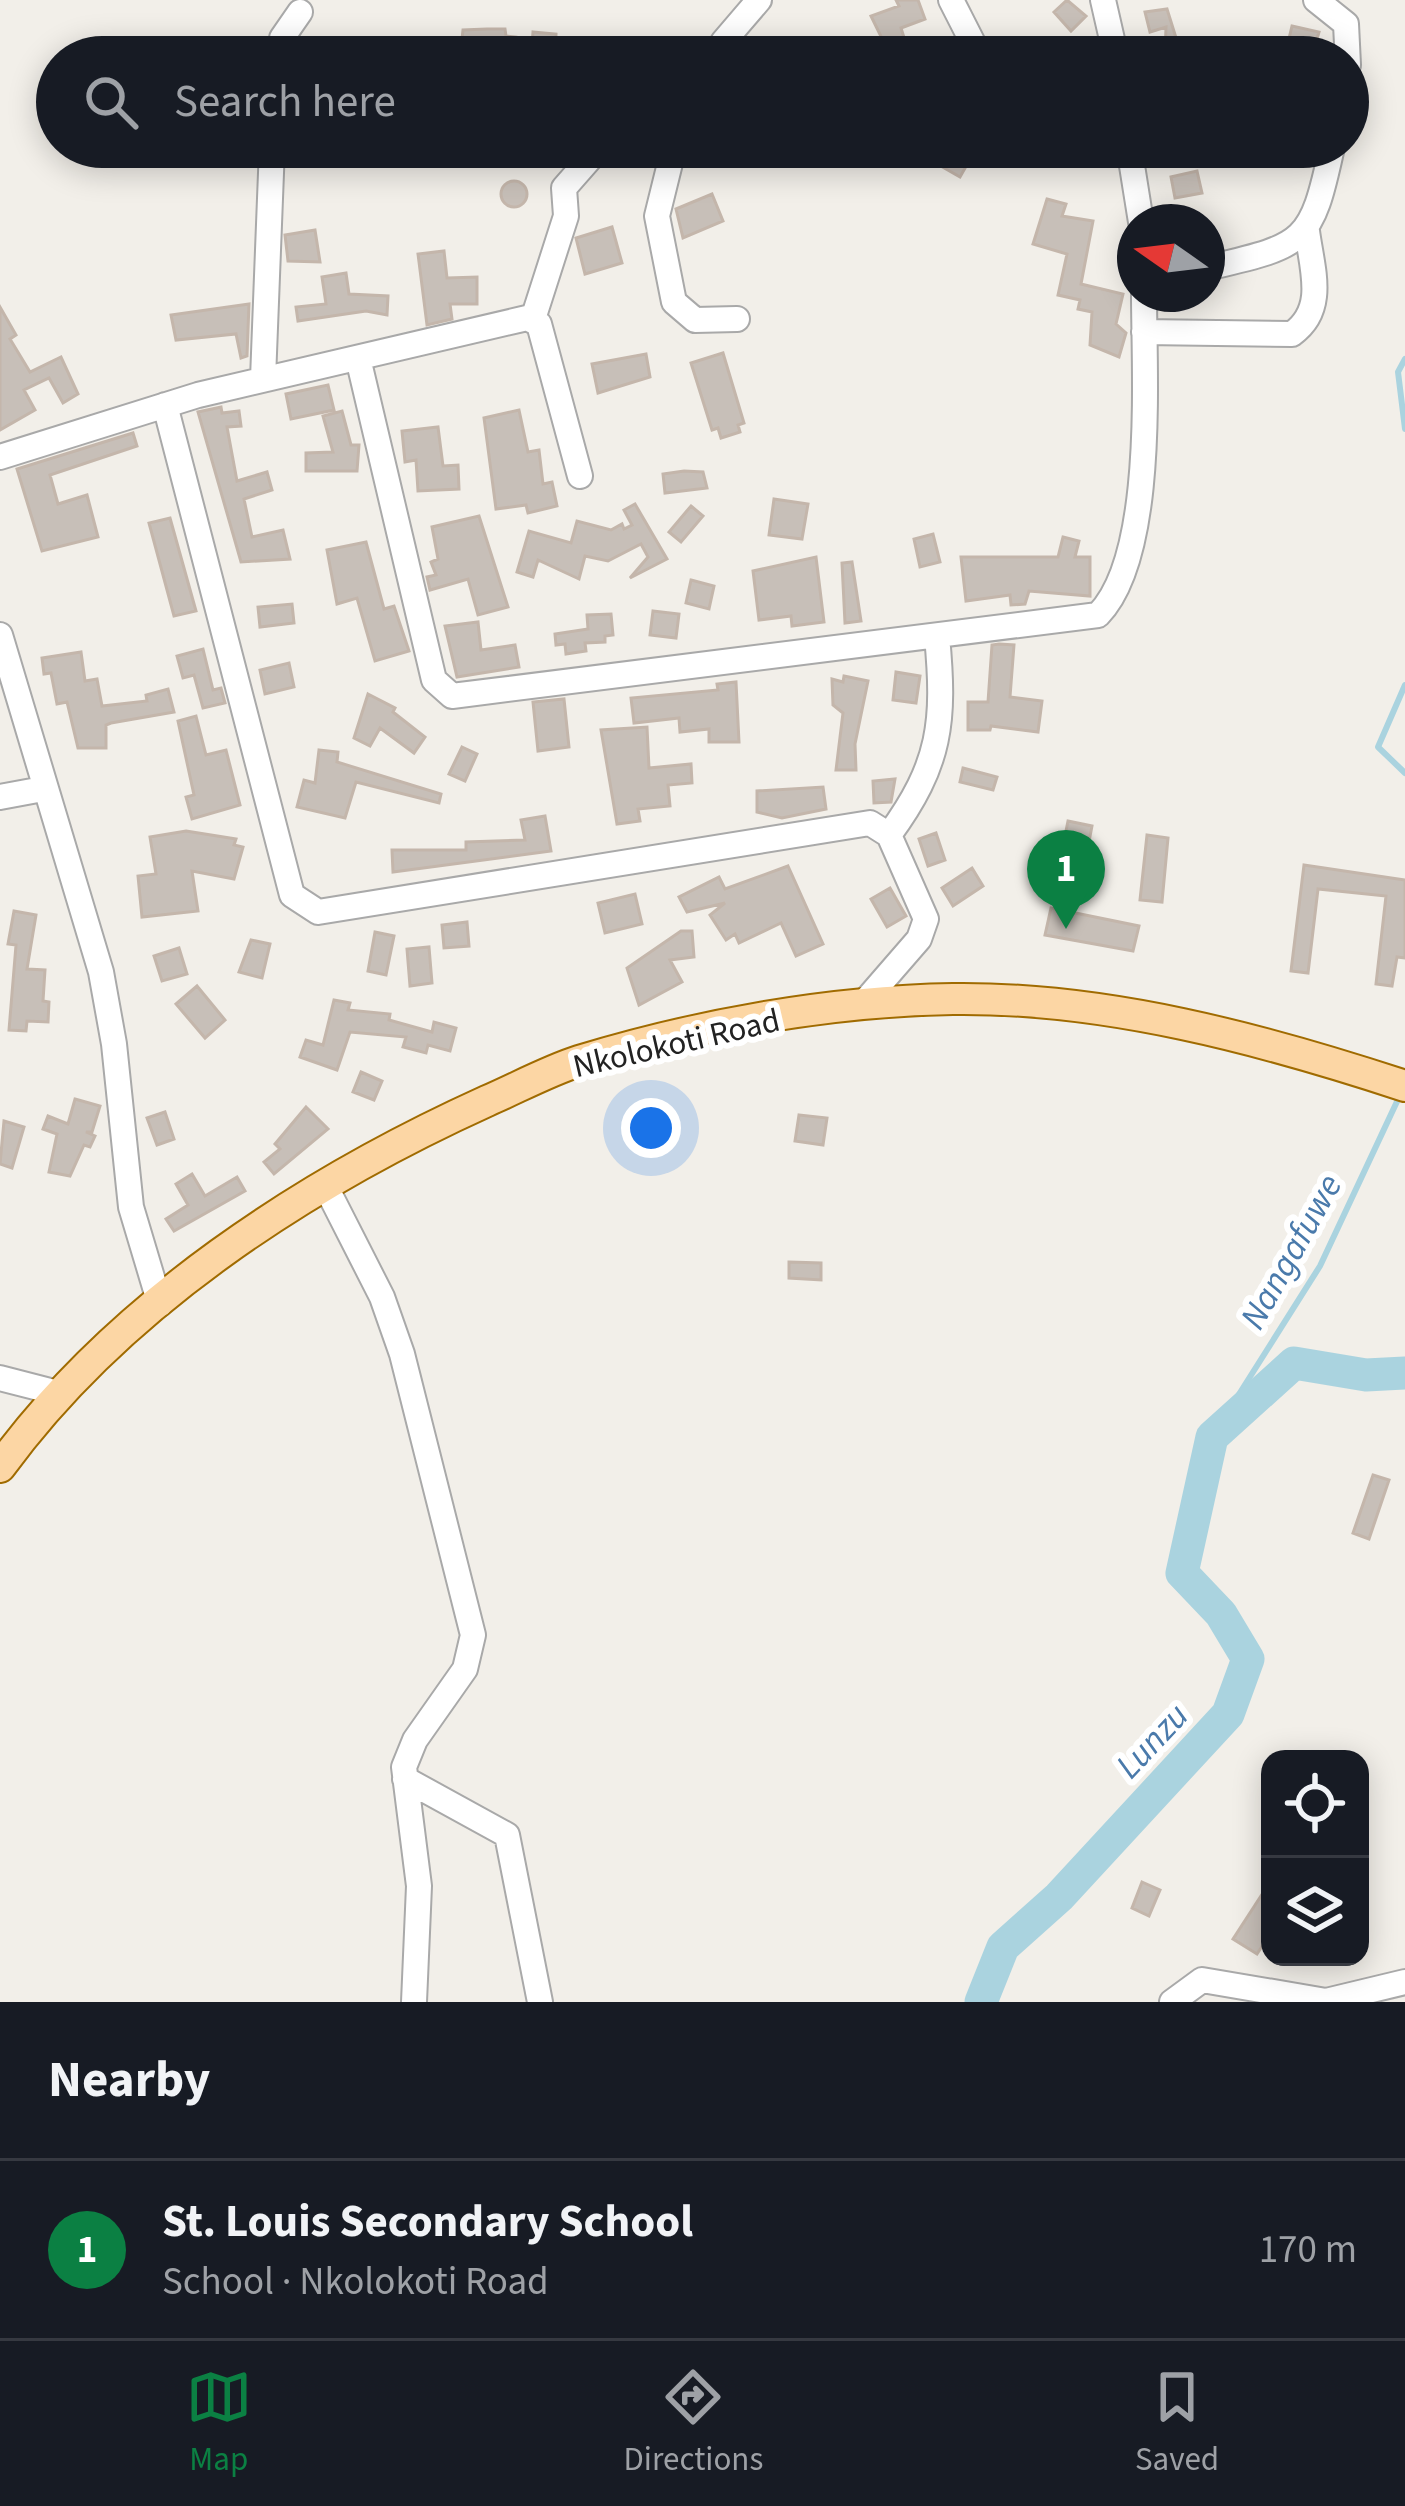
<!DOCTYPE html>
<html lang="en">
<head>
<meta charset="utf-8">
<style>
	:root { --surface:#171b24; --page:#242831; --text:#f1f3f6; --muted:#9ea1a6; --line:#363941; --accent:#0b8043 }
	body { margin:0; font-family:"Source Sans 3",sans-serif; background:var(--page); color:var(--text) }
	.controls { position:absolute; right:36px; bottom:36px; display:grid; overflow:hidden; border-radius:24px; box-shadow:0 6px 30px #0003 }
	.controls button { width:108px; height:108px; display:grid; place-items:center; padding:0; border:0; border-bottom:3px solid var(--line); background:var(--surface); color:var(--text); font:60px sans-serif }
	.compass { position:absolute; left:1117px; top:204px; width:108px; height:108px; border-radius:50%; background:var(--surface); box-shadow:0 6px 30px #0003; rotate:284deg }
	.you { position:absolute; left:651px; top:1128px; width:42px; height:42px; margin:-30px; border:9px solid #fff; border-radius:50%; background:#1a73e8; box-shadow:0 0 0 18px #1a73e833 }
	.badge { display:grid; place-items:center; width:78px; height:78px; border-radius:50%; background:var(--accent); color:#fff; font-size:39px; font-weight:700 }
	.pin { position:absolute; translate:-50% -99px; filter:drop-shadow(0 3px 6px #0008) }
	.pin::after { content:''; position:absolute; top:63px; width:42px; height:36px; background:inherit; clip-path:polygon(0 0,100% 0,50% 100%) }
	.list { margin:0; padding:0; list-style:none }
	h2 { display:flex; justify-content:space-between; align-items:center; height:156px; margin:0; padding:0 48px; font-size:51px }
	h2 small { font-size:39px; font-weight:400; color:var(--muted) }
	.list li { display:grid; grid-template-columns:78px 1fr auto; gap:36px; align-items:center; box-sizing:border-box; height:180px; padding:0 48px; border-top:3px solid var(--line) }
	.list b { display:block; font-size:45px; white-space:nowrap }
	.list p { margin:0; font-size:39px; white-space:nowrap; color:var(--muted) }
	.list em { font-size:39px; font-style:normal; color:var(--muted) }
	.icon { flex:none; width:66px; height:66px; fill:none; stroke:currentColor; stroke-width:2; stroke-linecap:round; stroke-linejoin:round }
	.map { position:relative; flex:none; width:1405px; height:2002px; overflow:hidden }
	.search { position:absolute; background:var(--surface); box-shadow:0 6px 30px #0003; left:36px; right:36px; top:36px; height:132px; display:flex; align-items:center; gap:30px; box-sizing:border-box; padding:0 42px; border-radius:66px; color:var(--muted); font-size:45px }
	.sheet { height:336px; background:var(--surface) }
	nav { display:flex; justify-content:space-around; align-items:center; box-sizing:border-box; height:168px; border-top:3px solid var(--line); background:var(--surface); font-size:33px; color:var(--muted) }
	nav a { display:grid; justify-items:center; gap:6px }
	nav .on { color:var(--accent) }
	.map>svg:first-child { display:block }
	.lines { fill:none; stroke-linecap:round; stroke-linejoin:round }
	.stream { stroke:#aad3df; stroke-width:6 }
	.river { stroke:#aad3df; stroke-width:33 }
	.building { fill:#c7bfb8; stroke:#c4b6ab; stroke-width:3 }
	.minor-casing { stroke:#a9a9a9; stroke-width:28 }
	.major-casing { stroke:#a06b00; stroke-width:34 }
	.minor { stroke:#fff; stroke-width:24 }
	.major { stroke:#fcd6a4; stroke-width:30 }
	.labels { text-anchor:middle; stroke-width:12; stroke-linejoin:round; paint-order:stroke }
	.street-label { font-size:33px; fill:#222; stroke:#fff }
	.water-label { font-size:36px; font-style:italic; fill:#4a7aab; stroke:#fff }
</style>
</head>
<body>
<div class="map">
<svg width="1405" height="2002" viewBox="0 0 1405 2002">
	<rect width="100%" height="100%" fill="#f2efe9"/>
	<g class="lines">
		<!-- stream -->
		<path class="stream" d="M1405 359 1398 372 1405 429
			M1405 685 1378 747 1405 773
			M1212 1437 1320 1266 1401 1093"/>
		<!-- river -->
		<path class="river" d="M981 2002 1003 1947 1059 1897 1228 1714 1248 1659 1221 1614 1182 1573 1212 1437 1294 1363 1366 1375 1405 1373"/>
	</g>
	<!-- building -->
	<path class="building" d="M896 0H918L925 19 901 28 910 57H891L871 16 899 6Z
		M1067 0 1086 16 1071 31 1054 12Z
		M1167 9 1182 57H1165L1166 27 1150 32 1145 12Z
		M1292 26 1319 32 1313 52 1287 47Z
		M487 29H505L506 36 516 37V45L461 48 463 30Z
		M533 32 556 34 555 57H531Z
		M931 147H977L960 177 925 157Z
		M1197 171 1202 193 1175 198 1171 177Z
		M501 194a13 13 0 1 1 26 0a13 13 0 1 1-26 0Z
		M712 194 723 221 683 238 676 209Z
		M1047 199 1066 204 1062 216 1093 221 1081 284 1123 294 1116 324 1126 333 1119 357 1090 345 1092 312 1078 309 1080 300 1058 295 1067 254 1033 244Z
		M612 227 622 263 585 274 576 238Z
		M315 230 320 262 288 261 285 235Z
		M444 251 447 278 477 277V304H450L452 319 427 325 418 254Z
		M346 273 349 294 388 296 387 315 366 311 298 321 296 307 326 304 322 277Z
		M249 304 247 356 241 358 236 334 176 340 171 315Z
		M0 307 16 335 10 339 30 372 61 357 78 394 63 403 49 378 24 390 35 410 0 430Z
		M723 353 744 423 738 425 740 432 721 438 718 428 712 430 691 363Z
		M646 354 650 377 598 393 592 364Z
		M328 385 334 410 291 419 286 394Z
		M221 407 222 413 239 411 241 426 227 427 237 481 267 472 272 490 244 499 252 537 283 530 290 559 241 562 198 412Z
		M519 410 528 452 539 450 543 484 552 482 557 506 528 513 526 505 496 509 484 418Z
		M342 411 351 445H359L357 471H306V453L333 452 323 416Z
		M438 427 443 466 458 465 459 489 418 491 416 460 405 462 402 431Z
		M133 433 137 446 50 475 58 504 87 495 98 537 42 551 17 469Z
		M684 471 703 472 707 488 665 493 663 474Z
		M774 499 808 504 802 539 769 535Z
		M635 504 667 559 630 578 648 557 641 544 608 561 585 556 579 579 538 560 533 577 517 572 529 531 571 543 577 521 611 530 622 524 624 529 632 525 624 510Z
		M691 506 703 516 681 542 669 532Z
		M479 516 508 607 478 615 468 579 430 590 427 577 436 575 431 562 438 559 432 527Z
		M170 518 196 611 174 616 149 523Z
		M933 534 940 562 920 567 914 539Z
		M1063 537 1079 541 1075 557H1090V596L1029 591 1025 604 1011 605 1010 595 966 601 961 557H1058Z
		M366 542 384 609 394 606 409 651 375 661 357 598 337 604 327 550Z
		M816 557 824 622 792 626 791 616 759 620 753 571Z
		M852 562 861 621 845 623 842 563Z
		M691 580 714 586 709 609 686 603Z
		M292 604 294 623 260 627 258 607Z
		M653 611 679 614 676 638 650 635Z
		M611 614 613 635 605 636V642L585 643 586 651 566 654 565 644 556 645 555 634 588 629 587 615Z
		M478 622 481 650 515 645 519 667 457 677 445 626Z
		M999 644 1014 645 1010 697 1042 701 1038 732 991 726 990 730H968V702H988L992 645Z
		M203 649 213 690 221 688 225 703 203 708 194 675 183 678 177 656Z
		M81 652 85 681 97 679 102 706 147 701 146 695 168 689 174 712 111 723 106 725V748H78L67 702 57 704 51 673 44 674 42 658Z
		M289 663 294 687 265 694 260 670Z
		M896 672 920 676 916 703 893 700Z
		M844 676 868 681 855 744 856 770H836L843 713 833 705 832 679 843 682Z
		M736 682 739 742H709V729L680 732 679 718 634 723 631 698 718 690 717 684Z
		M368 694 395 708 393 712 425 737 414 753 380 728 370 746 354 738Z
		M564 699 569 747 538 751 533 702Z
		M196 716 206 755 226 750 240 805 192 819 186 797 194 795 178 721Z
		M647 727 649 768 691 764 692 783 668 785 670 806 638 809 640 821 617 824 601 730Z
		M462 747 477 754 465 781 449 774Z
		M319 750 338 752 337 762 441 794 439 803 356 782 345 818 297 807 304 780 315 783Z
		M963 768 997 777 993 790 960 782Z
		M895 779 891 802 874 803 873 781Z
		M823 787 826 809 782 818 757 812V791Z
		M545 816 551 851 393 872 392 850H466V842L525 840 521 820Z
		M1068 821 1092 826 1079 894 1054 891Z
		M186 831 236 839 234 845 243 847 234 879 192 871 198 911 142 917 138 876 156 874 150 837Z
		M936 833 945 860 928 866 919 839Z
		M1147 835 1168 838 1162 902 1140 900Z
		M1304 865 1405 880V958L1397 957 1392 986 1376 984 1386 896 1318 889 1308 973 1291 971Z
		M788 866 823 944 796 956 781 923 739 943 735 934 726 940 710 915 725 903 687 912 679 897 719 877 725 889Z
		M972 868 983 886 953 906 942 888Z
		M890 888 906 916 887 927 871 899Z
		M635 894 642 924 605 933 598 903Z
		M1051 908 1139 926 1133 951 1045 935Z
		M14 911 36 915 27 969 45 970 43 1001 49 1002 48 1022 27 1021 26 1031 9 1030 16 945 8 944Z
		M467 922 469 946 444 948 442 925Z
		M681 931H692L694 957 670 960 682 982 639 1005 627 968Z
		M375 932 394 936 386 975 368 971Z
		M251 940 270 944 262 978 239 972Z
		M429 947 432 983 410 986 407 949Z
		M179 948 187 974 162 981 154 956Z
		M197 986 225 1020 205 1038 176 1004Z
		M334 1000 350 1003 348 1010 390 1014 389 1020 432 1032 434 1022 456 1028 450 1051 428 1045 426 1053 403 1047 406 1037 350 1032 337 1070 300 1057 306 1040 323 1045Z
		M361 1072 382 1081 374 1100 353 1092Z
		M75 1099 100 1106 92 1132H86L95 1136 90 1147 84 1145 70 1176 49 1172 57 1134 43 1129 48 1116 68 1124Z
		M306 1107 328 1129 274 1174 264 1162 280 1149 275 1144Z
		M165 1112 174 1139 157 1145 147 1118Z
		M799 1115 827 1118 823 1145 795 1141Z
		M4 1121 24 1127 12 1168 0 1164Z
		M192 1174 205 1196 237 1177 245 1191 174 1231 166 1219 188 1205 176 1184Z
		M789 1262 821 1263V1280L789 1278Z
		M1373 1475 1389 1480 1369 1539 1353 1533Z
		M1142 1882 1160 1890 1149 1916 1132 1908Z
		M1270 1882V1934L1257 1954 1233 1939Z"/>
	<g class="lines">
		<defs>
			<path id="minor" d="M951 0 980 57
				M1103 0 1116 57
				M1316 0 1346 24 1348 65
				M280 57 282 38 300 12
				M720 57 723 42 759 0
				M674 147 657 216 674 302 695 320 737 319
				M1129 147 1141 222
				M1207 268C1305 245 1311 245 1332 147
				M533 319 566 216 564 188 600 147
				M1144 332 1292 334C1327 309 1312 269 1307 231
				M358 358 434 680 452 696 1098 615C1156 556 1144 374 1144 294
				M263 379 272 147
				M165 405 292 895 318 912 870 823 889 835 926 919 919 939 860 1007
				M0 457 198 395 527 318 539 324 580 476
				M0 635 101 972 114 1044 131 1207 160 1304
				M0 797 43 789
				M889 835C941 764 945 722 937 636
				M326 1187 382 1297 402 1354 473 1635 465 1669 415 1740 404 1767 419 1886 414 2002
				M0 1378 62 1394
				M405 1779 507 1835 540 2002
				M1172 2002 1202 1980 1326 2001 1405 1982"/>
			<path id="major" d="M0 1467C119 1304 306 1183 487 1101 517 1088 548 1071 579 1061 697 1025 829 1001 953 999 1106 997 1262 1039 1405 1086"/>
		</defs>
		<!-- minor casing -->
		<use href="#minor" class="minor-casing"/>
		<!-- major casing -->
		<use href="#major" class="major-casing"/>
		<!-- minor -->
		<use href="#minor" class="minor"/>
		<!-- major -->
		<use href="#major" class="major"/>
	</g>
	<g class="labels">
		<!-- street labels -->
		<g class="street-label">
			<text transform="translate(676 1042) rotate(-13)" y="12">Nkolokoti Road</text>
		</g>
		<!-- water labels -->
		<g class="water-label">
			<text transform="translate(1290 1251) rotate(-61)" y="13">Nangafuwe</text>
			<text transform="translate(1151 1740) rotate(-47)" y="13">Lunzu</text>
		</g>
	</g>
</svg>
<div class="controls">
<button><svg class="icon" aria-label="locate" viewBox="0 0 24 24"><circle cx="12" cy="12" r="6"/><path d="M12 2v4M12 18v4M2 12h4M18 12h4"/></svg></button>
<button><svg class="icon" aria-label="layers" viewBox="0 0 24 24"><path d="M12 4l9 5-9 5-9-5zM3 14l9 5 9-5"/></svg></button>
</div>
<svg class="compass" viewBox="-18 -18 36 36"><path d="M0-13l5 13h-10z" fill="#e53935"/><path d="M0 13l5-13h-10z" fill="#9ea1a6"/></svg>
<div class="you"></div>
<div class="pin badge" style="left:1066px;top:929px">1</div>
<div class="search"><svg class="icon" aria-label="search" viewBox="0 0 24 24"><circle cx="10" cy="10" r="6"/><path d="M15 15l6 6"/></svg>Search here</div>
</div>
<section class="sheet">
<h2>Nearby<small></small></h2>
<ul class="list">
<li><span class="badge">1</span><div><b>St. Louis Secondary School</b><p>School · Nkolokoti Road</p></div><em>170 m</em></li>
</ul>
</section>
<nav>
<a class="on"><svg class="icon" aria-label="map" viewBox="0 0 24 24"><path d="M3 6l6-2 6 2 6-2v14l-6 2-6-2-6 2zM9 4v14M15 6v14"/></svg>Map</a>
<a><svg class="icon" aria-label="directions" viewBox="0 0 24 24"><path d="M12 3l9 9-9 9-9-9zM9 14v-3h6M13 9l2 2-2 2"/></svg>Directions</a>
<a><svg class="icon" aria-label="saved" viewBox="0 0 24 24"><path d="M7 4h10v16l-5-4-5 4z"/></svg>Saved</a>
</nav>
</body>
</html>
